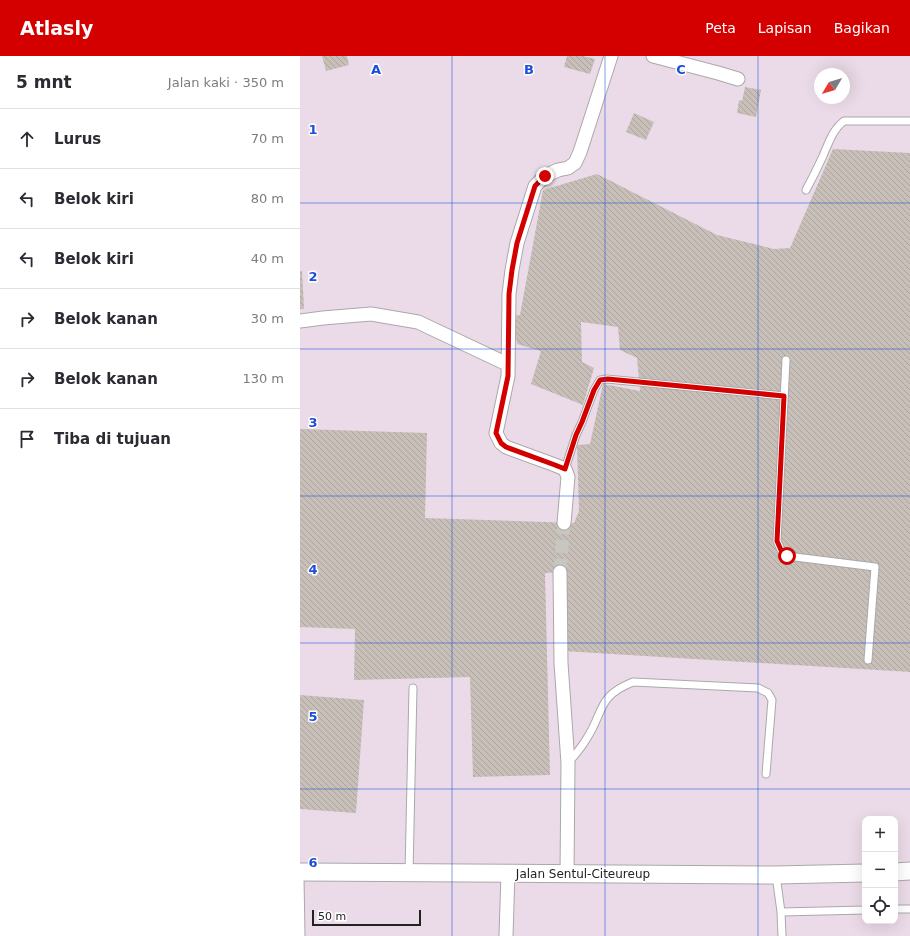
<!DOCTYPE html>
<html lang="id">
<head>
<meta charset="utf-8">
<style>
	:root { --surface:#fff; --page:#f2f2f3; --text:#2b2b33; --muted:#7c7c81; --line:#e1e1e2; --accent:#d40000 }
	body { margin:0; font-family:"DejaVu Sans",sans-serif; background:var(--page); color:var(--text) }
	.controls { position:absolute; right:12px; bottom:12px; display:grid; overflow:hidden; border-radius:8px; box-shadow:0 4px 16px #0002 }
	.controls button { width:36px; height:36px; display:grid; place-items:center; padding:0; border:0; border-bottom:1px solid var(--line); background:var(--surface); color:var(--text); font:20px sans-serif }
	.compass { position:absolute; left:514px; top:12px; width:36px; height:36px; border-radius:50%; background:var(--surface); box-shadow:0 4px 16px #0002; rotate:232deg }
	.scale { position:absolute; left:12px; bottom:10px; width:109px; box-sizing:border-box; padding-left:4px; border:2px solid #222; border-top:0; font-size:11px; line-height:14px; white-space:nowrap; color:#222; -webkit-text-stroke:3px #fff; paint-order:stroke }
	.stop { position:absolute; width:12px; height:12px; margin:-9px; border:3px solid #d40000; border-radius:50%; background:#fff }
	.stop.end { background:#d40000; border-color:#fff; box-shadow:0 1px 4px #0008 }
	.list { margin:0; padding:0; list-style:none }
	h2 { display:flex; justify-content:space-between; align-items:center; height:52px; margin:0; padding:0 16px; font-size:17px }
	h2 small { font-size:13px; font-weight:400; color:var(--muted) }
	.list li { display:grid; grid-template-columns:26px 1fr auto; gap:12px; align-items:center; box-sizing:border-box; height:60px; padding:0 16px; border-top:1px solid var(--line) }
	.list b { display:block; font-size:15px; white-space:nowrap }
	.list em { font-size:13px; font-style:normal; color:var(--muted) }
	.icon { flex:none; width:22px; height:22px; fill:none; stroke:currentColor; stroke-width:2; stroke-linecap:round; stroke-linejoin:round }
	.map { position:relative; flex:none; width:610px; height:880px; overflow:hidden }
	header { display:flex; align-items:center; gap:24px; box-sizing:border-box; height:56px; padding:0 20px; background:var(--accent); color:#fff }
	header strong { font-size:19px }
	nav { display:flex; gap:22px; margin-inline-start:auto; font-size:14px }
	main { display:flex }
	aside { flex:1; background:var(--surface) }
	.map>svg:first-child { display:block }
	.industrial { fill:#ebdbe8; fill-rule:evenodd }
	.building { fill:url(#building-back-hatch) }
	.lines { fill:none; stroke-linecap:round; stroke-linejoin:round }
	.minor-tunnel { stroke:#c8c6c1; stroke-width:13; stroke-dasharray:13 6; stroke-linecap:butt }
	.service-casing { stroke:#a9a9a9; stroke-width:9 }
	.minor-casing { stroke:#a9a9a9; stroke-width:15 }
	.tertiary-casing { stroke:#a9a9a9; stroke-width:19 }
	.service { stroke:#fff; stroke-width:7 }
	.minor { stroke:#fff; stroke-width:13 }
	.tertiary { stroke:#fff; stroke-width:17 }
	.route { stroke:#d40000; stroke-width:5 }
	.grid { fill:none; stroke:#1d4ed8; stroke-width:1; stroke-opacity:0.55 }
	.labels { text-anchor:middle; stroke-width:3; stroke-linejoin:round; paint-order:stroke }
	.street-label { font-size:12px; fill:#222; stroke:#fff }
	.grid-label { font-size:13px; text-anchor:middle; font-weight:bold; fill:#1d4ed8; stroke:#fff; stroke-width:3; stroke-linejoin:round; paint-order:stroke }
</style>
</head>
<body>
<header>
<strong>Atlasly</strong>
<nav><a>Peta</a><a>Lapisan</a><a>Bagikan</a></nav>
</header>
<main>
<aside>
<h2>5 mnt<small>Jalan kaki · 350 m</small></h2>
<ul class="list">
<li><svg class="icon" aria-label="ahead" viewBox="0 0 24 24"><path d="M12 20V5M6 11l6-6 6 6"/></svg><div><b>Lurus</b></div><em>70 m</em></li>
<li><svg class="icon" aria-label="left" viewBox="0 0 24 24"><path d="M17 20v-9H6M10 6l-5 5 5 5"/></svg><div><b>Belok kiri</b></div><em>80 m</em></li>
<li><svg class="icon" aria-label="left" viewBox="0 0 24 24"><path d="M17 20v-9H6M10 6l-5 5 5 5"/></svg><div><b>Belok kiri</b></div><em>40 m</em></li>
<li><svg class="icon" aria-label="right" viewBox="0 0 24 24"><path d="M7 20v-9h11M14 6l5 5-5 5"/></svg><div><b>Belok kanan</b></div><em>30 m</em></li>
<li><svg class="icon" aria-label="right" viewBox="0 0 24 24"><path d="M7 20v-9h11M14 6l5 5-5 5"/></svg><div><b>Belok kanan</b></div><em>130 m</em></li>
<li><svg class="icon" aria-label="arrive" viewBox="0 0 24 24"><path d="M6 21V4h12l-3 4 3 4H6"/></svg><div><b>Tiba di tujuan</b></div></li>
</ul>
</aside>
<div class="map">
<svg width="610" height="880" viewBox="0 0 610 880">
	<defs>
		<pattern id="building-back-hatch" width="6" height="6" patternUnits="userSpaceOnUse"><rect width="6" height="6" fill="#c7bfb8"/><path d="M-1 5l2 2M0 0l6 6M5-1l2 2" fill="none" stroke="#aba49e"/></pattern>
	</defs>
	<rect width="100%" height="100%" fill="#f2efe9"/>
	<!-- industrial -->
	<path class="industrial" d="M0 0H610V880H0ZM520 18H544V42H520ZM565 763H595V865H565Z"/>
	<!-- building -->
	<path class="building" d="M22 0H47L49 9 26 15Z
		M267 0H283L295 3 290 18 264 11Z
		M445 31 461 34 456 61 437 57 439 44 442 45Z
		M334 57 354 66 346 84 326 76Z
		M533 93 610 97V616L263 595 260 516 245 517 250 719 173 721 170 621 54 624 55 573 0 571V373L127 377 125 462 274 467 279 455 277 389 290 388 303 328 340 335 337 302 320 294 318 271 281 266 282 306 294 312 283 349 231 328 241 295 217 288 213 260 220 259 243 134 297 118 417 179 474 193 490 192Z
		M0 215H2L4 253H0Z
		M0 639 64 644 56 757 0 753Z"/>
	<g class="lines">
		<!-- minor-tunnel -->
		<path class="minor-tunnel" d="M260 516 264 467"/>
		<defs>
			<path id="service" d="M506 134C512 123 517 113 522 102 528 89 532 74 544 65H610
				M486 304 477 485 481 494 487 500 575 511 568 604
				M265 413 276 379 282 366 294 334 300 324 307 323 484 340
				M268 707C275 699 282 691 287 682 304 656 297 640 333 626L458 632 468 637 472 644 466 718
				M109 817 113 632
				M476 819 481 856 482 880
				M0 821 1 880
				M595 853H610
				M481 856 565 854"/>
			<path id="minor" d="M353 0 418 17 438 23
				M0 265 23 262 71 258 118 266 207 308
				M264 467 268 421 265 413 255 409 206 391 201 387 196 377 208 320 209 238 212 214 217 187 235 130 245 120 258 114 268 112 275 107 280 96 311 0
				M260 516 261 607 268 707 267 818
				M206 880 208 817"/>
			<path id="tertiary" d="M0 816 476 819 565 817
				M595 816 610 815"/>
		</defs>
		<!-- service casing -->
		<use href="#service" class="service-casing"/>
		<!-- minor casing -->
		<use href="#minor" class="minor-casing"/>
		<!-- tertiary casing -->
		<use href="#tertiary" class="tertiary-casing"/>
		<!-- service -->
		<use href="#service" class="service"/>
		<!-- minor -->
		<use href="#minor" class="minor"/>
		<!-- tertiary -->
		<use href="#tertiary" class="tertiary"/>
	</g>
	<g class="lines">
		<!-- route -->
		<path class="route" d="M245 120 235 130 217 187 212 214 209 238 208 320 196 377 201 387 206 391 255 409 265 413 276 379 282 366 294 334 300 324 308 323 484 340 477 485 481 494 487 500"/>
	</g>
	<!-- grid -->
	<path class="grid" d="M152 0V880M305 0V880M458 0V880M0 147H610M0 293H610M0 440H610M0 587H610M0 733H610"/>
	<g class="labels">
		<!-- street labels -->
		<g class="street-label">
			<text x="283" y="822">Jalan Sentul-Citeureup</text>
		</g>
	</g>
	<g class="grid-label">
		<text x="76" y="18">A</text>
		<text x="229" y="18">B</text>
		<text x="381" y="18">C</text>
		<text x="13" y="78">1</text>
		<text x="13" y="225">2</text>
		<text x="13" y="371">3</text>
		<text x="13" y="518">4</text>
		<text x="13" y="665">5</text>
		<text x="13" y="811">6</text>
	</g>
</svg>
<div class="controls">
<button>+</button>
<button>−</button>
<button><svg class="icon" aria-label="locate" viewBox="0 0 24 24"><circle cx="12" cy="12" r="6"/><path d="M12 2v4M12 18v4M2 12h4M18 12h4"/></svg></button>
</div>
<svg class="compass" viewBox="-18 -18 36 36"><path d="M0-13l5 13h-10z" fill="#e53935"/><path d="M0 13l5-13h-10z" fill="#7c7c81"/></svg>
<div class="scale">50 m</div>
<div class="stop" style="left:487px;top:500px"></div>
<div class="stop end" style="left:245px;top:120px"></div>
</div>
</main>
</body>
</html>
